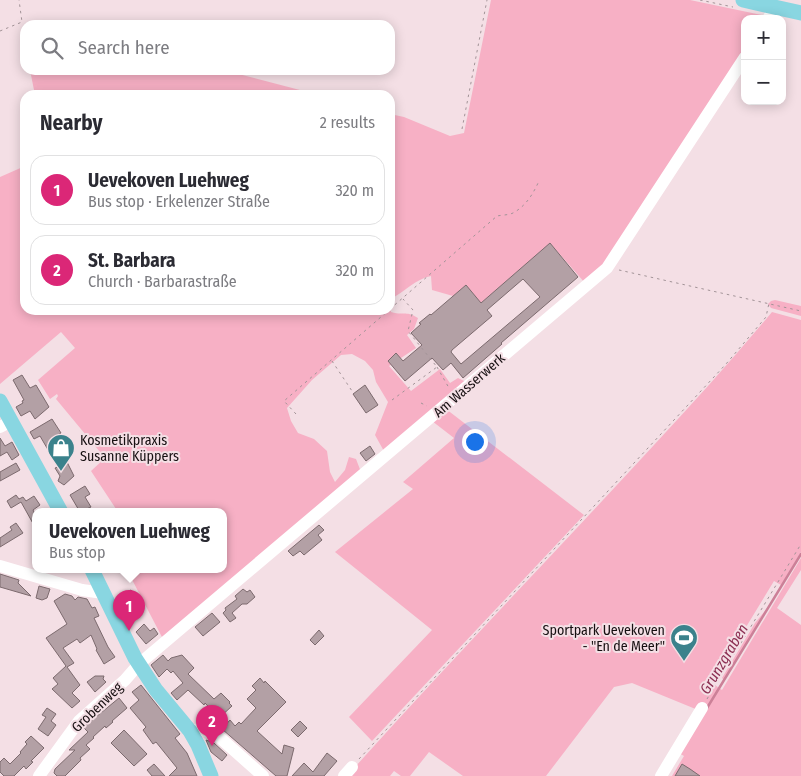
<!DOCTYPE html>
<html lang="en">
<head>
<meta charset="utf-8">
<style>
	:root { --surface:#fff; --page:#f2f2f3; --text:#2b2b33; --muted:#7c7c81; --line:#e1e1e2; --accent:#db2777 }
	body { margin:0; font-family:"Fira Sans Condensed",sans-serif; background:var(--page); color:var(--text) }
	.controls { position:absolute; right:15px; top:15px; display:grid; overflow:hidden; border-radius:10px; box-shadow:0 2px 12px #0003 }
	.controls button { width:45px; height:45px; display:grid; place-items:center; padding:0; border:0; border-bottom:1px solid var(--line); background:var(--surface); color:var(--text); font:25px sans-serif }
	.you { position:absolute; left:474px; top:441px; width:18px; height:18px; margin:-12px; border:4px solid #fff; border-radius:50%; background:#1a73e8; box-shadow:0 0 0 8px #1a73e833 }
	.badge { display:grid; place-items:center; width:32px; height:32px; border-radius:50%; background:var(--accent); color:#fff; font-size:16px; font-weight:700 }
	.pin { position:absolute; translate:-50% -41px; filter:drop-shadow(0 1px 2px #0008) }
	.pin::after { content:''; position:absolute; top:26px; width:18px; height:15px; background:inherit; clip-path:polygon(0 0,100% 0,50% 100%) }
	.popup { position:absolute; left:32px; top:508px; width:195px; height:65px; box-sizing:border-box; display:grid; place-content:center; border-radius:10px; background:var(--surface); filter:drop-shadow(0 1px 4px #0005); font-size:16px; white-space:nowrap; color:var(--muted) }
	.popup b { font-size:19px; color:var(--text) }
	.popup::after { content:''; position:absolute; left:50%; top:100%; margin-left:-10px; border:10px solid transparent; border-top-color:var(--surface) }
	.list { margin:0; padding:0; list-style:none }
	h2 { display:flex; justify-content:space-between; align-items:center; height:65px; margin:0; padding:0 20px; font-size:21px }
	h2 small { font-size:16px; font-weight:400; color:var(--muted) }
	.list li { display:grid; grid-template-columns:32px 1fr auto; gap:15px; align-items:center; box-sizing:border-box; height:70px; margin:0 10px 10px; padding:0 10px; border:1px solid var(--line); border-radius:15px }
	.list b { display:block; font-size:19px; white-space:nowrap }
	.list p { margin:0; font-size:16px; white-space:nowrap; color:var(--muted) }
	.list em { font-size:16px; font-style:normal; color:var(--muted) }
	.icon { flex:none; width:28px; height:28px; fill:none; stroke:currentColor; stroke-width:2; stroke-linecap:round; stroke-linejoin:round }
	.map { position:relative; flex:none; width:801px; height:776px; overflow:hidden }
	.search { position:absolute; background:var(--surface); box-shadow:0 2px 12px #0003; left:20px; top:20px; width:375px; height:55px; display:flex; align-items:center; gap:12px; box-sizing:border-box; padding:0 18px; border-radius:15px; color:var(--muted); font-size:19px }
	.panel { position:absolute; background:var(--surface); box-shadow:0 2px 12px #0003; left:20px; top:90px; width:375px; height:225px; border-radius:15px }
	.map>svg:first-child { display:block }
	.green { fill:#f7b0c5 }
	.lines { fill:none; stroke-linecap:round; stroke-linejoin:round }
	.stream { stroke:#cc8098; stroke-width:2.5 }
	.building { fill:#b3a0a5; stroke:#7c6a6e; fill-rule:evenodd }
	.path { stroke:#a29397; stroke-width:1; stroke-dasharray:2.5 4; stroke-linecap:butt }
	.minor { stroke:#fff; stroke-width:12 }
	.major { stroke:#89d6e1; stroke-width:15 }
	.labels { text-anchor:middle; stroke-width:4; stroke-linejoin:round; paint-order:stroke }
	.street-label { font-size:14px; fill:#160f11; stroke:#f4dfe5 }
	.poi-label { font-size:14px; fill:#160f11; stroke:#f4dfe5; text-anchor:start }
	.water-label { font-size:15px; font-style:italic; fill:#8d3154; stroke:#f4dfe5 }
</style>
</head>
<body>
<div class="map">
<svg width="801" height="776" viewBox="0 0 801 776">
	<rect width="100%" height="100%" fill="#f4dfe5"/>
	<!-- green -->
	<path class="green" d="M491 0H690L766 16 764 19H745V49L607 262 585 283 550 243 481 303 466 285 453 296 432 290 431 276C415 279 405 292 390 299V114L404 117 450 136 464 133Z
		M30 70H223L319 95H35Z
		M25 166V310H390V306L391 312C403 316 405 310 418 318L414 329 407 335 416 348 389 366 411 391 440 369 450 383 458 378 468 383 385 453 375 435 388 402 376 382 373 370 365 361 352 354 341 355 312 380 287 408 291 421 298 433 314 439 327 451 330 472 335 482 345 470 349 457 356 459 361 472 163 639 127 570H223V512H118L91 471 105 458 56 399 58 396 57 394 50 399 38 380 75 348 61 332 0 384V177Z
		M775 300 801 306V316L771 308 768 304 771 301Z
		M772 312 801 320V552L781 585 774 581 712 683 722 690 801 558V570L777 608 801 625V776H672L684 756 677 752 698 710 632 683 614 687 546 776H463L429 752 410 776H401L394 771 390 776H347C447 664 552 556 654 445 694 402 734 358 772 312Z
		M446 409 584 515 372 741 349 717 432 630 335 552 413 489 403 482 454 438 432 421Z
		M768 607 724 680 722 678 755 623Z"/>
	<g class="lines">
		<!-- stream -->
		<path class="stream" d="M707 708 801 554"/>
	</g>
	<!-- building -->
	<path class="building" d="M550 243 578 277 501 343 502 344 463 378 451 363 443 370 432 358 405 381 388 361 396 353 403 361 422 345 411 333 421 324 419 323 430 314 431 315 466 285 481 303ZM523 279 540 297 461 364 451 352 452 350 492 316 487 310Z
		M22 375 30 388 36 385 49 407 35 419 30 411 21 416 16 407 23 403 22 401 24 400 13 380Z
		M365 385 378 405 366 413 353 394Z
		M52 419 61 433 58 435 70 455 65 458 74 476 64 485 58 481 60 476 55 468 58 467 40 436 34 439 30 432Z
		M0 438 5 446 12 442 19 455 12 460 7 452 0 456Z
		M370 446 375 454 366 461 360 453Z
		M16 463 20 470 0 481V472Z
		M85 486 90 494 85 497 91 507 80 512 70 495Z
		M16 495 19 499 23 497 26 501 34 496 40 505 33 510 35 514V527L21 502 11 508 7 501Z
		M16 523 23 533 0 547V538L12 530 10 527Z
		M319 525 324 530 318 535 322 540 304 555 300 551 293 556 288 551Z
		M0 574 19 580 18 583 31 596 0 587Z
		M39 586 50 589 47 598 42 600 36 598Z
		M243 589 247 592 250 590 255 597 247 604H242L232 613 236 618 230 622 223 613 226 610 225 608 237 599 235 596Z
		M131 590 134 595 132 597 139 614 127 619 120 603 124 602 121 595Z
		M65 594 72 596 75 600 78 597 87 599 92 608 95 607 99 616 94 618 108 647 115 657 104 664 96 650 97 649 91 635 80 643 77 639 63 648 74 663 67 667 80 685 72 693 80 701 72 708 52 689 58 684 53 678 66 666 46 638 67 624 54 601Z
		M212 613 220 622 203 636 195 627Z
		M144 624 150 631 154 628 158 634 146 644 136 632Z
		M319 630 324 636 315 645 310 640Z
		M163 655 168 661 171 658 182 655 194 668 188 674 214 699 221 693 230 702 229 703 232 706 219 718 205 703 204 705 188 690 177 700 171 693 183 683 173 671 171 673 167 669 159 677 151 665Z
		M95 676H104L103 679 106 682 95 692 87 682Z
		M260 678 264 683 265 681 286 702 257 731 282 754 284 745 294 748 287 776H276L222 729 230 720 235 726 239 722 241 724 256 708 247 699 256 690 252 686Z
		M141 685 180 734 175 738 187 753 197 776H169L177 768 156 742 153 744 143 730 146 727 130 708 139 700 132 692Z
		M119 698 127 708 112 721 113 722 106 728 105 726 93 737 94 738 86 745 90 749 80 758 81 760 65 776H57L54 773 55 769 75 750H69L88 732 84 728 85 726Z
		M47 708 56 714 51 721 56 725 48 736 38 729 46 717 42 715Z
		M300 721 307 728 298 737 291 730Z
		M124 730 147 754 134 766 111 743Z
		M31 736 44 748 31 761 33 762 26 769 24 766 14 776H4L0 772V762L4 758 10 764 21 753 20 752 27 744 25 742Z
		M206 740 214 743 227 755 222 761 211 752Z
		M327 753 337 761 324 776H292L304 763 313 772Z
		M154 764 165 776H152L147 770Z
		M682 764 690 769 700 776H675Z"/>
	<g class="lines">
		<!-- path -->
		<path class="path" d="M700 0 733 7
			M0 31 22 22 19 0
			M462 129 487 0
			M619 270 801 311
			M390 309 497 216C502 215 509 215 513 213 526 206 533 194 539 181
			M332 361 352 391
			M437 367 449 388
			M392 400 437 367 408 331 413 310 403 299
			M421 403 427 406
			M296 414 284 401 389 310
			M707 699 801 544
			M359 759 726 364 766 317 769 303"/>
		<!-- minor -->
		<path class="minor" d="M768 19 775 7
			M0 427 11 421
			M0 566 82 590 103 593
			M190 731 200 729 218 736 263 776
			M39 776 79 721 125 680 139 664 607 268 745 57
			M344 776 352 767
			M661 776 702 708"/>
		<!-- major -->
		<path class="major" d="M743 0 801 13
			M0 401 61 512
			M92 570 135 658 156 690 190 731 198 745 211 776"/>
	</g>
	<!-- icons -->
	<defs>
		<symbol id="shop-pin" viewBox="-11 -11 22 30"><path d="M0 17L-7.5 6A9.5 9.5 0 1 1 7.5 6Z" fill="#3b828c" stroke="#f4dfe5"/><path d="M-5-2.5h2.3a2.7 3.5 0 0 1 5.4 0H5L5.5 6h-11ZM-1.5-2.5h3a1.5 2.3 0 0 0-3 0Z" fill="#fff"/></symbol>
		<symbol id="stadium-pin" viewBox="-11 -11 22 30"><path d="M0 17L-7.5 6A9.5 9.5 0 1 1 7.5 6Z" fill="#3b828c" stroke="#f4dfe5"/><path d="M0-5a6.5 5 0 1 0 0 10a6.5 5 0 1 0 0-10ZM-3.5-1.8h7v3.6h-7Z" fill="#fff"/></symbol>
	</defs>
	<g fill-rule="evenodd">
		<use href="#shop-pin" x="45" y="432" width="32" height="43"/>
		<use href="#stadium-pin" x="668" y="622" width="32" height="43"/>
	</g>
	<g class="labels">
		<!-- street labels -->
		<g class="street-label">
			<text transform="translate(469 385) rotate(-41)" y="5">Am Wasserwerk</text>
			<text transform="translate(97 707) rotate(-44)" y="5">Grobenweg</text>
		</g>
		<!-- poi labels -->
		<g class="poi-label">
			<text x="80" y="445">Kosmetikpraxis<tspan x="80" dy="16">Susanne Küppers</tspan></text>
			<text x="665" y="635" text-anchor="end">Sportpark Uevekoven<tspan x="665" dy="16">- "En de Meer"</tspan></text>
		</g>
		<!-- water labels -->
		<g class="water-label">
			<text transform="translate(724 659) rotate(-59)" y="5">Grunzgraben</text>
		</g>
	</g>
</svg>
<div class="controls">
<button>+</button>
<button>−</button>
</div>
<div class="you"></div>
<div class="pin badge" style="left:129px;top:631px">1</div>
<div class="popup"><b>Uevekoven Luehweg</b>Bus stop</div>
<div class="pin badge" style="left:212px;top:746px">2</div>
<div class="search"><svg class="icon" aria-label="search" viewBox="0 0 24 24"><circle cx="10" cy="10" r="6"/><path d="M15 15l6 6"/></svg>Search here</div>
<section class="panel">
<h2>Nearby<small>2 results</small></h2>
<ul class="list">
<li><span class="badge">1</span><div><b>Uevekoven Luehweg</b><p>Bus stop · Erkelenzer Straße</p></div><em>320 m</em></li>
<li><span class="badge">2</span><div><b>St. Barbara</b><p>Church · Barbarastraße</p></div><em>320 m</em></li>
</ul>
</section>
</div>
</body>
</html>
